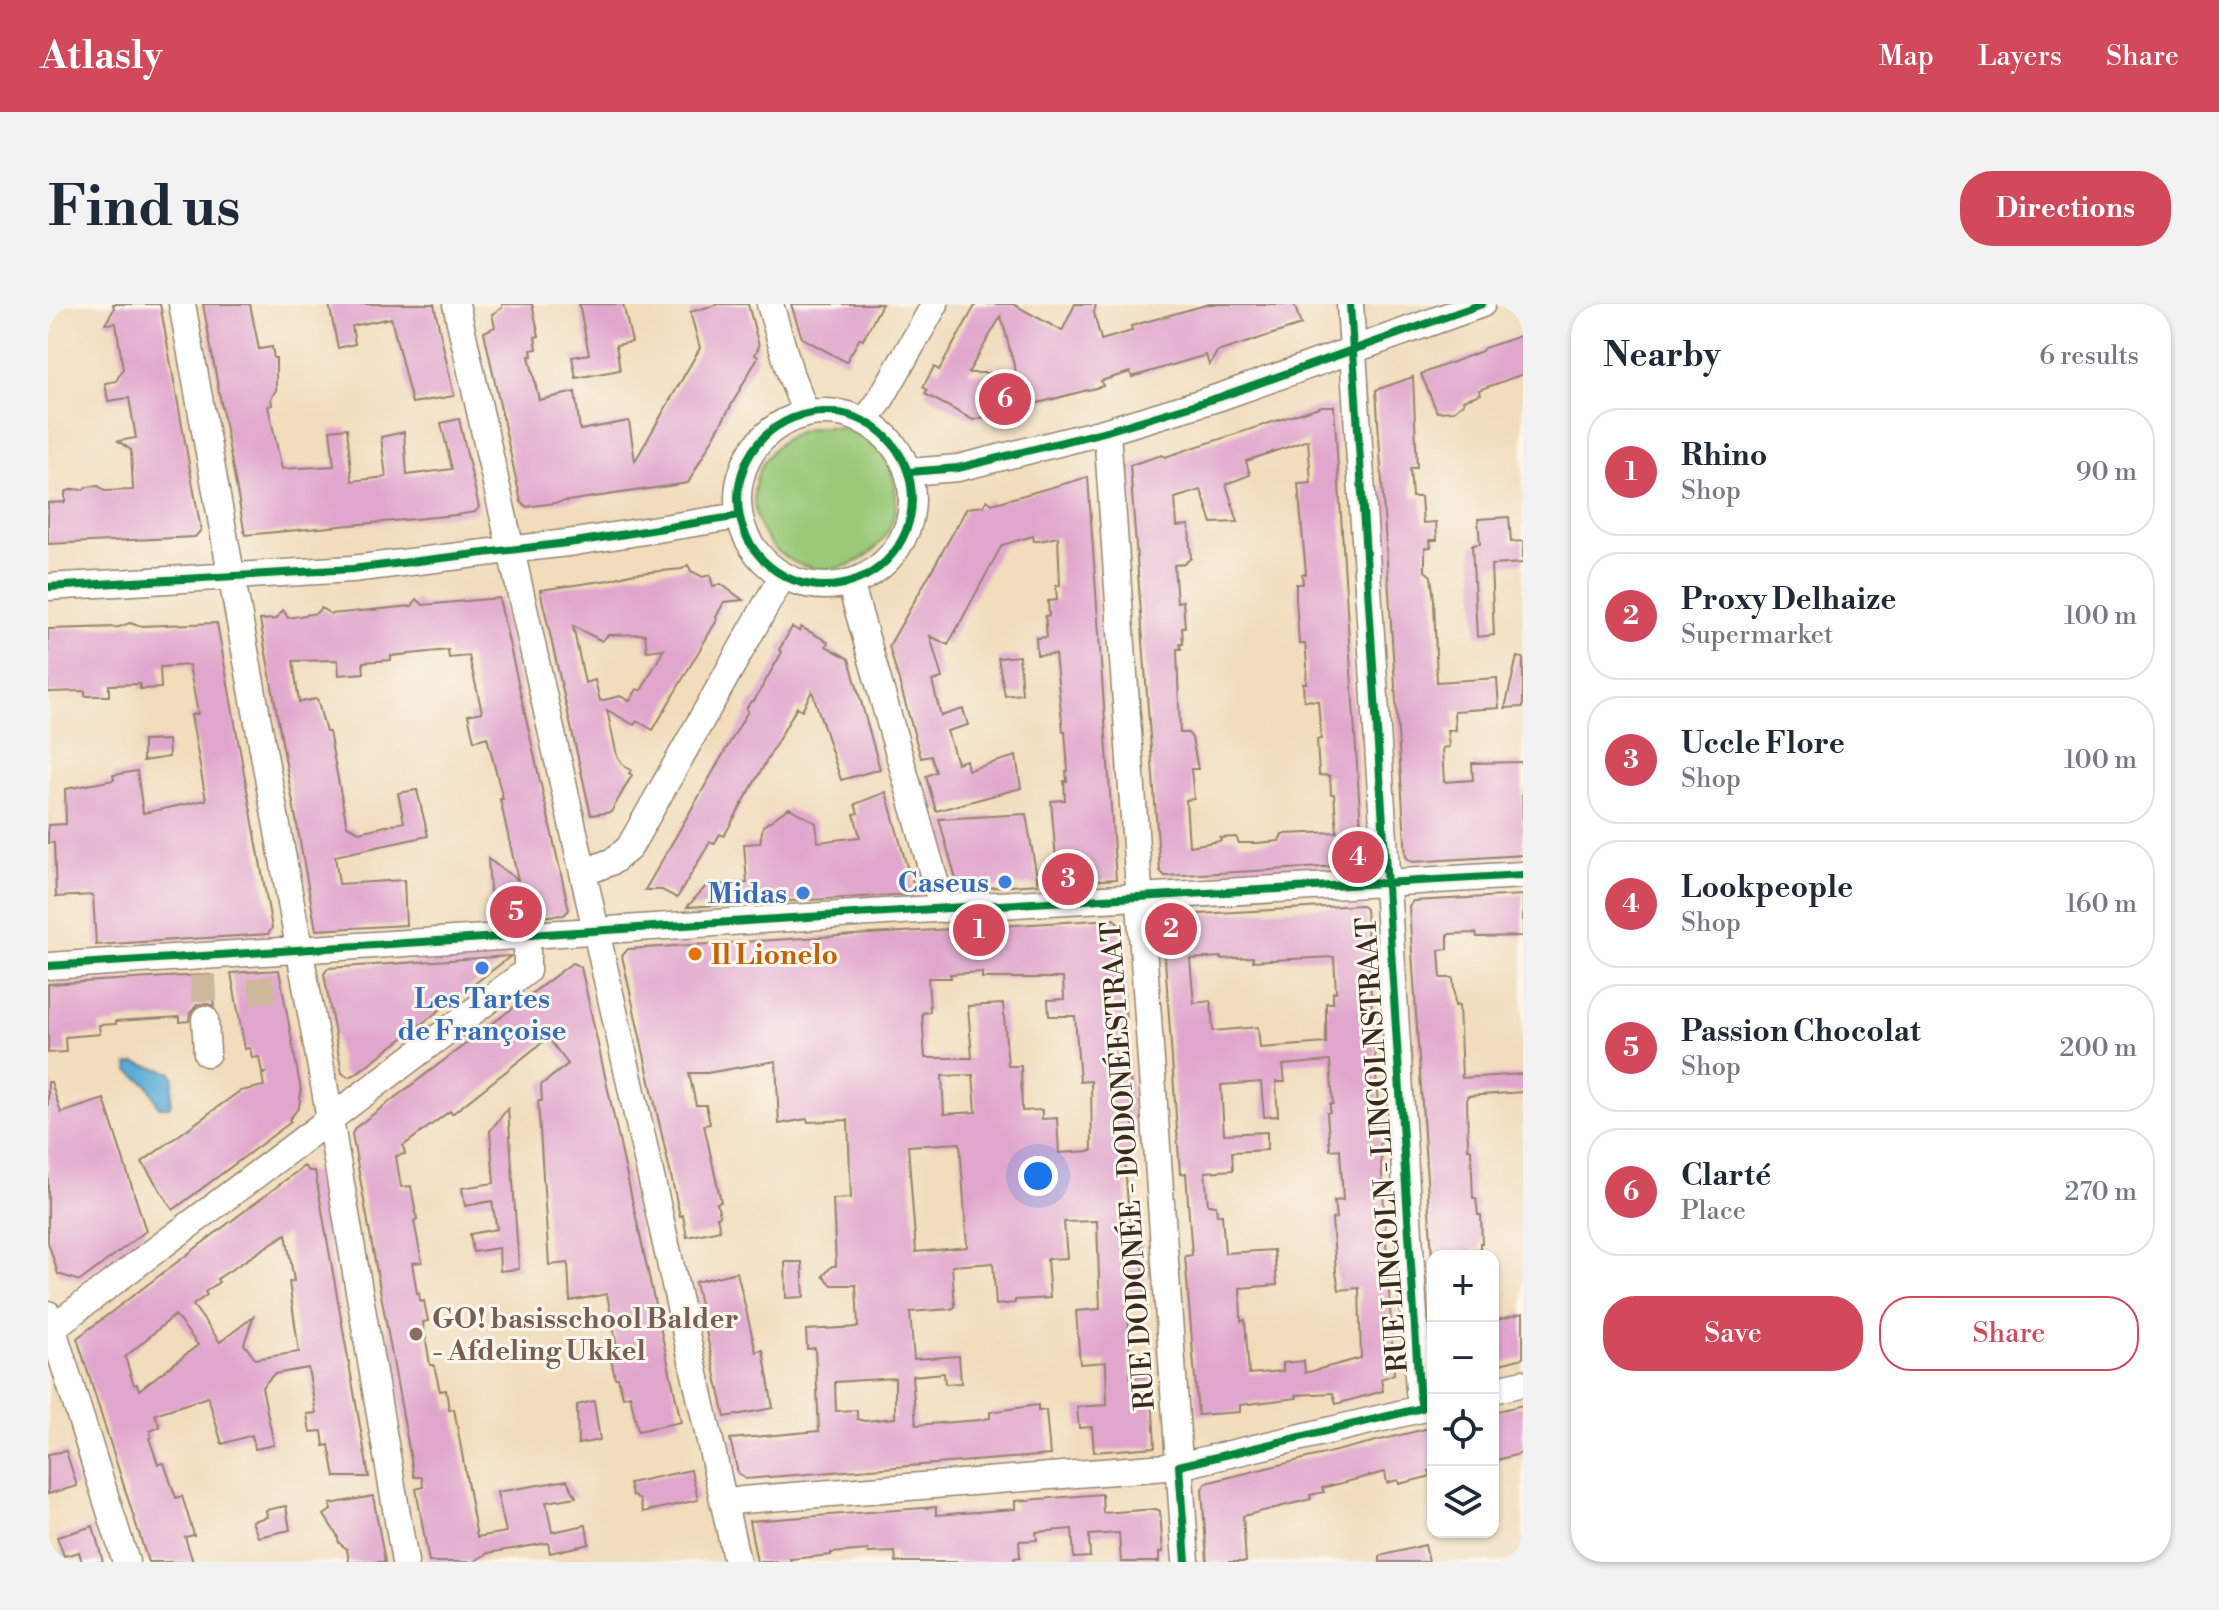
<!DOCTYPE html>
<html lang="en">
<head>
<meta charset="utf-8">
<style>
	:root { --surface:#fff; --page:#f2f2f3; --text:#1f2937; --muted:#747a83; --line:#e0e1e3; --accent:#d1495b }
	body { margin:0; font-family:"Libre Bodoni",serif; background:var(--page); color:var(--text) }
	.controls { position:absolute; right:24px; bottom:24px; display:grid; overflow:hidden; border-radius:16px; box-shadow:0 2px 6px #0004 }
	.controls button { width:72px; height:72px; display:grid; place-items:center; padding:0; border:0; border-bottom:2px solid var(--line); background:var(--surface); color:var(--text); font:40px sans-serif }
	.you { position:absolute; left:990px; top:872px; width:28px; height:28px; margin:-20px; border:6px solid #fff; border-radius:50%; background:#1a73e8; box-shadow:0 0 0 12px #1a73e833 }
	.badge { display:grid; place-items:center; width:52px; height:52px; border-radius:50%; background:var(--accent); color:#fff; font-size:26px; font-weight:700 }
	.pin { position:absolute; translate:-50% -50%; border:4px solid #fff; box-shadow:0 2px 8px #0006 }
	.list { margin:0; padding:0; list-style:none }
	h2 { display:flex; justify-content:space-between; align-items:center; height:104px; margin:0; padding:0 32px; font-size:34px }
	h2 small { font-size:26px; font-weight:400; color:var(--muted) }
	.list li { display:grid; grid-template-columns:52px 1fr auto; gap:24px; align-items:center; box-sizing:border-box; height:128px; margin:0 16px 16px; padding:0 16px; border:2px solid var(--line); border-radius:32px }
	.list b { display:block; font-size:30px; white-space:nowrap }
	.list p { margin:0; font-size:26px; white-space:nowrap; color:var(--muted) }
	.list em { font-size:26px; font-style:normal; color:var(--muted) }
	.actions { display:flex; gap:16px; padding:24px 32px }
	.actions a { flex:1; padding:18px 0; border:2px solid var(--accent); border-radius:32px; text-align:center; font-size:28px; color:var(--accent) }
	.actions .main { background:var(--accent); color:#fff }
	.icon { flex:none; width:44px; height:44px; fill:none; stroke:currentColor; stroke-width:2; stroke-linecap:round; stroke-linejoin:round }
	.map { position:relative; flex:none; width:1475px; height:1258px; overflow:hidden; border-radius:32px }
	header { display:flex; align-items:center; gap:48px; box-sizing:border-box; height:112px; padding:0 40px; background:var(--accent); color:#fff }
	header strong { font-size:38px }
	nav { display:flex; gap:44px; margin-inline-start:auto; font-size:28px }
	.intro { display:flex; align-items:center; justify-content:space-between; box-sizing:border-box; height:192px; padding:0 48px }
	h1 { margin:0; font-size:56px }
	.button { padding:20px 36px; border-radius:32px; background:var(--accent); color:#fff; font-size:28px; font-weight:700 }
	main { display:flex; gap:48px; padding:0 48px }
	aside { flex:1; background:var(--surface); border-radius:32px; box-shadow:0 2px 6px #0004 }
	.map>svg:first-child { display:block }
	.green { fill:#9ac978; stroke:#6a7a4b; stroke-width:2 }
	.water { fill:#5cacd7; stroke:#4c6b7a; stroke-width:2 }
	.building { fill:#e1a6cd; fill-rule:evenodd }
	.lines { fill:none; stroke-linecap:round; stroke-linejoin:round }
	.minor-tunnel { stroke:#cdb89c; stroke-width:26; stroke-dasharray:26 13; stroke-linecap:butt }
	.minor-casing { stroke:#96836d; stroke-width:29 }
	.minor { stroke:#fff; stroke-width:26 }
	.cycleway-casing { stroke:#fbf7ec; stroke-width:13 }
	.cycleway { stroke:#00873e; stroke-width:8 }
	.shop-dot { fill:#3f7fe0; stroke:#fbf7ec; stroke-width:3 }
	.food-dot { fill:#e8710a; stroke:#fbf7ec; stroke-width:3 }
	.education-dot { fill:#8d6e63; stroke:#fbf7ec; stroke-width:3 }
	.labels { text-anchor:middle; stroke-width:6; stroke-linejoin:round; paint-order:stroke }
	.shop-label { font-size:28px; font-weight:bold; fill:#366cbe; stroke:#fbf7ec; text-anchor:end }
	.food-label { font-size:28px; font-weight:bold; fill:#c56008; stroke:#fbf7ec; text-anchor:start }
	.street-label { font-size:28px; fill:#3b2a1e; stroke:#fbf7ec }
	.education-label { font-size:28px; font-weight:bold; fill:#785e54; stroke:#fbf7ec; text-anchor:start }
</style>
</head>
<body>
<header>
<strong>Atlasly</strong>
<nav><a>Map</a><a>Layers</a><a>Share</a></nav>
</header>
<div class="intro"><h1>Find us</h1><a class="button">Directions</a></div>
<main>
<div class="map">
<svg width="1475" height="1258" viewBox="0 0 1475 1258">
	<rect width="100%" height="100%" fill="#fbf7ec"/>
	<filter id="ink" filterUnits="userSpaceOnUse"><feTurbulence type="fractalNoise" baseFrequency=".0125" numOctaves="2"/><feDisplacementMap in="SourceGraphic" scale="16" xChannelSelector="R" yChannelSelector="G"/><feConvolveMatrix kernelMatrix="1 2 1 2 8 2 1 2 1" color-interpolation-filters="sRGB"/></filter>
	<filter id="wash" filterUnits="userSpaceOnUse"><feTurbulence type="fractalNoise" baseFrequency=".006" numOctaves="4" result="noise"/><feDisplacementMap in="SourceGraphic" scale="32" xChannelSelector="R" yChannelSelector="G"/><feGaussianBlur stdDeviation="1.8" result="paint"/><feColorMatrix in="noise" values="0 0 0 0 0 0 0 0 0 0 0 0 0 0 0 0 0 1.4 0 .05"/><feComposite in="paint" operator="in"/></filter>
	<g filter="url(#wash)">
		<rect width="100%" height="100%" fill="#f1dcbc"/>
		<!-- green -->
		<path class="green" d="M706 194a71 71 0 1 1 142 0a71 71 0 1 1-142 0Z"/>
		<!-- water -->
		<path class="water" d="M88 759 123 768 126 773 122 803H111L100 781 81 767 80 761Z"/>
		<g id="blocks">
			<!-- building -->
			<path class="building" d="M65 0H112L153 226 147 233 0 240V199L17 198V188L25 185 35 186 38 183 51 182 56 187 85 186 83 146 70 137 88 134 81 94 60 97 57 79 68 77 75 65 68 19 57 20 66 5Z
				M155 0H202L211 45 224 43 226 54H228V86L223 95 224 101 220 102 234 165 286 162 282 126 299 124 304 177 338 173 333 133 356 128 359 171 404 165 393 119 411 115 431 203 427 208 408 211 197 231Z
				M281 0H386L406 92 364 99 343 14 304 22 307 40 290 44Z
				M454 0H484L491 32 487 33 489 45 483 46 484 52H481L491 96 527 88 532 126 581 117 587 157 652 44 642 8 671 0H700L711 42 707 51 710 53 640 179 479 203 473 198 436 28 447 23 444 10 454 4Z
				M531 0H575L584 38 568 41 572 66 528 74 524 53 541 50Z
				M743 0H834L815 36 812 34 798 58 754 34Z
				M928 0H965L1014 27 1027 0H1048L1046 9 1053 36 1084 27 1083 22 1161 0H1246L1253 21 1169 48 1161 61 1158 51 1084 73 1082 68 1053 77 1055 82 925 116 877 90 879 86 875 83 886 63 891 66ZM953 12 968 69H920Z
				M1475 31V70L1431 86 1433 90 1415 96 1416 99 1406 107 1389 108 1373 70 1434 47 1436 44Z
				M1365 73 1369 164H1362L1364 193H1373L1375 219 1388 218 1389 236H1382L1383 243 1377 244V267L1383 272 1386 296 1389 378 1449 374 1451 404 1406 407 1407 426H1399L1401 443 1394 444 1396 478 1425 476 1424 459 1474 458 1475 551 1364 558 1358 553 1328 86Z
				M1274 102H1286L1315 555 1310 561 1117 572 1112 567 1082 161 1114 151 1117 153ZM1260 136 1263 179 1250 180 1258 270H1254L1255 280H1248V295L1251 340H1257L1259 359 1258 379H1255L1256 396 1270 397 1273 435 1269 436 1271 471 1282 472 1283 490H1286L1289 528 1234 530 1231 537 1209 539H1191L1188 533 1172 534 1173 537 1141 542 1138 496 1146 495 1143 465H1150L1144 434 1140 429H1132L1129 345H1133L1132 340H1135L1134 323H1137L1135 297 1129 298 1126 261 1136 260 1143 254 1142 242 1141 221 1129 222 1127 194 1153 186 1164 219 1190 218 1178 180 1202 171 1198 157Z
				M1040 173 1068 575 1010 579 1003 497 1017 496 1016 477H1019L1018 467H1020L1017 427H1015L1007 350 989 351 988 334 999 333 997 312 1001 311 1000 297 1009 296 1008 282H1012L1010 233 992 237H986L985 232 954 241 900 341 882 332 894 374 884 377 893 412 915 405 920 421 899 427 909 459 918 456 920 466 968 452 973 484 888 507 878 472 888 468 883 452 873 454 841 342 919 204 935 202 939 196 944 200Z
				M1461 213 1463 238 1475 237V259L1443 261 1446 331 1429 333 1424 241 1432 240 1430 215Z
				M640 261 643 267 655 273 662 271 665 282 673 280 695 296 676 298 668 313 669 316 605 426 589 417 586 421 559 406 569 452 577 463 583 466 581 469 584 471 563 508 543 511 492 286 561 276 582 270 634 265ZM525 322 554 337 560 331 597 330 599 347 616 345 593 387 589 385 582 397 572 392 552 397 547 376 537 379Z
				M451 294 521 606 516 611 444 616 440 555 470 576 452 495H455L439 433 426 437 420 411 434 408 421 352 401 354 400 346 343 352V356L315 358 316 369 291 371 290 356 245 357 251 398 269 395 278 428H281L299 522 311 528 356 518 350 489 369 486 380 532 287 552 291 580 356 576 358 621 268 626 212 316 228 315 235 306 240 314 268 309 273 304 283 310 364 302 369 295 375 301Z
				M82 319 91 322 169 319 224 624 220 630 48 641 45 591 8 593 6 539H0V521L18 520 17 485 66 476 65 471 89 467 95 509 158 496 143 411 150 410 141 361 112 363 113 384 92 385V380L61 381V392H37V387L0 388V325L71 323Z
				M744 323 751 327 753 323 780 338 778 342 801 355 832 465 793 476 764 387 754 406 749 403 676 532 672 530 666 540 662 538 629 594 614 586H597L700 407 698 405 703 397H706L734 348 731 346Z
				M971 352 974 390 957 392 950 354Z
				M1469 353 1475 354V403L1457 404Z
				M120 436 121 453 95 457V437Z
				M838 488 861 570H864L865 590 639 603 658 582 699 579 696 540 712 539 715 522 741 504 768 519 770 538 812 533 806 510 810 509 807 500Z
				M978 510 990 580 911 586 891 515Z
				M1475 591V632L1429 633 1428 629 1400 630V645L1391 646 1393 674H1405L1407 702 1411 701 1414 774 1475 770V788L1419 792 1420 845H1423L1425 894H1428L1430 911H1433L1434 939H1432V945L1423 946V952H1384L1361 602 1365 597Z
				M1313 601 1318 605 1346 1070 1333 1075 1335 1087 1288 1100 1285 1089 1248 1091 1249 1094 1192 1101V1108L1150 1111 1137 952 1144 951 1141 912 1138 869 1132 870 1114 612ZM1173 653V655L1205 653V657L1286 653 1288 688H1285V699H1278V739L1212 744 1210 723 1165 727 1163 697 1146 699 1142 655ZM1282 757 1285 800H1282V808L1279 809 1282 846 1292 845 1295 896 1286 897 1288 914 1284 915 1288 968 1291 986 1311 984 1313 1054 1257 1069 1256 1057 1235 1059V1067L1201 1070 1197 1016 1193 1017 1192 984 1229 981 1226 946 1177 949 1174 911H1169L1168 901H1160L1157 868 1185 866 1184 848 1219 846V828L1176 830 1173 781 1213 778 1216 813 1230 812 1228 778H1237L1235 761Z
				M1066 615 1071 620 1087 845 1076 846 1081 914 1092 913 1098 1002 1080 1003 1082 1073 1103 1072 1107 1143 1046 1148 1044 1123 1031 1124 1029 1103 1059 1101 1058 1058 1032 1060 1028 1007 1052 1005 1049 917 1016 918 1019 954 999 955 1002 994 967 996V999L948 1001 945 959 904 962 907 1003 903 1005 862 1008 866 1055 911 1052 913 1079 897 1080 896 1069 864 1072 868 1121 932 1116 942 1114V1108L990 1101V1107L998 1106 1002 1151 697 1175 690 1169 682 1135 771 1127 767 1044 759 1045 758 1026 810 1023 808 981H784L775 972 784 962H788L785 895 803 894 800 816 760 818 759 815 731 820 728 757 659 769H641L648 801H658L662 820 656 821 673 898 669 899 672 912 669 913 672 926 639 933 635 911 632 912 574 652 580 645ZM934 668V674H1015L1016 695 1000 696 1001 712H1027L1032 778 1043 777 1044 847 1011 849 1009 814 994 815V806L974 807 973 762H960L955 700 920 702 924 754H877L874 709 882 708 880 674H903L902 670ZM925 771 928 808 896 810 894 772ZM912 839 919 943 868 948 860 842ZM847 1074V1114L816 1117 809 1115V1106L788 1107 787 1078Z
				M463 652 306 771 300 773 294 769 276 670 280 664Z
				M524 659 533 663 633 1118 590 1127 582 1091 575 1093 570 1074H567L563 1055 571 1054 559 990 522 997 520 959 501 961 490 797H494L493 781 520 760 500 734 404 810 402 807 355 842 357 850 348 852 353 883 363 882 369 915 366 917 374 958 364 959 369 989H371L372 998 376 997 380 1017 375 1018 382 1061H386L392 1087 398 1086 401 1106 406 1105 429 1233 458 1228 449 1188 519 1176 528 1193 498 1198 504 1228 538 1221 541 1240 502 1249 500 1239 440 1249 425 1258H381L368 1185 375 1183 374 1173H366L304 830 307 824Z
				M231 666 253 787 251 803 241 816 243 818 125 906 94 858 192 787 216 782 214 771 217 769H214L211 753 204 754 202 744 197 745 183 669Z
				M154 671H163L166 702 157 699 149 701 142 709 141 717 132 718V713L68 717V720L51 721 52 730 17 733 18 748 0 749V680Z
				M0 778H3L13 809 56 795 98 927 32 977 10 970 0 938Z
				M460 804 471 965 452 967 451 944 425 948 422 930 449 925 444 897 417 902 414 884 446 879 442 827Z
				M256 862 261 867H267L321 1173H287L281 1141 276 1142 274 1127 262 1128 259 1110 268 1109 260 1064 226 1070 214 1083 226 1141 207 1145 204 1131 174 1140 160 1093 107 1110 112 1123 102 1127 104 1133 101 1134 110 1160 116 1159 128 1194 134 1192 146 1231 137 1233 145 1258H100L29 1034ZM238 930 246 977 241 978 251 1048 207 1055 196 1040 205 1013 172 1038 145 1001 159 991 157 988 171 978 169 975ZM127 1011 150 1041 91 1086 89 1080 86 1081 77 1053Z
				M737 958H754L756 993 738 994Z
				M689 968 708 1048 715 1046 725 1104 677 1113 647 978Z
				M1475 1009V1054L1445 1062V1017Z
				M546 1097 552 1136 530 1140 529 1101Z
				M1475 1101V1149L1445 1157V1108Z
				M1385 1123V1166L1381 1167 1383 1172 1351 1180 1350 1176 1339 1179 1337 1168 1274 1184 1276 1188 1262 1191 1263 1195 1195 1212 1198 1258H1159L1154 1185 1158 1179Z
				M18 1147 29 1182 0 1190V1150Z
				M643 1166 650 1196 595 1208 592 1196 584 1191 581 1179Z
				M1054 1190 1055 1209 1108 1205 1112 1207 1115 1248H1111V1258H1073L1071 1229 1041 1231 1042 1253 1026 1254 1024 1225 988 1228 989 1236 971 1237 972 1253 966 1254 967 1258H848L847 1248 820 1249V1246L783 1249V1251L742 1255 743 1258H709L701 1217 888 1203V1211L928 1208 967 1205V1197Z
				M325 1192 337 1258H301L299 1245 291 1239 289 1231 276 1211 283 1206 282 1200Z
				M238 1202 242 1226 210 1233 204 1217 219 1213 218 1206Z
				M45 1222 55 1258H34L31 1248 16 1252 9 1233Z
				M1377 1241 1381 1258H1332V1252Z"/>
		</g>
	</g>
	<g filter="url(#ink)">
		<use href="#blocks" fill-opacity="0" stroke="#96836d" stroke-width="2"/>
		<g class="lines">
			<!-- minor-tunnel -->
			<path class="minor-tunnel" d="M155 671 157 715
				M201 688 234 683"/>
			<defs>
				<path id="minor" d="M134 0 277 786 357 1258
					M408 0 689 1258
					M722 0 743 72 758 109
					M1302 0 1371 1087 1374 1104
					M690 195a87 87 0 1 1 174 0a87 87 0 1 1-174 0Z
					M817 117 831 98 887 0
					M1059 127 1138 1258
					M861 168 910 164 1059 127 1172 93 1434 0
					M802 278 895 605
					M0 283 304 265 527 238 691 212
					M535 569 565 557 581 544 735 271
					M0 662 916 603 1475 571
					M157 715 159 749
					M0 1010 78 1258
					M0 1027 479 667V632
					M1445 1086 1475 1079
					M677 1199 694 1196 1131 1162 1385 1102"/>
			</defs>
			<!-- minor casing -->
			<use href="#minor" class="minor-casing"/>
			<!-- minor -->
			<use href="#minor" class="minor"/>
			<defs>
				<path id="cycleway" d="M690 195a87 87 0 1 1 174 0a87 87 0 1 1-174 0Z
					M861 168 910 164 1059 127 1172 93 1434 0
					M0 283 304 265 527 238 691 212
					M0 662 916 603 1475 571
					M1138 1258 1131 1162 1374 1104 1371 1087 1302 0"/>
			</defs>
			<!-- cycleway casing -->
			<use href="#cycleway" class="cycleway-casing"/>
			<!-- cycleway -->
			<use href="#cycleway" class="cycleway"/>
		</g>
	</g>
	<!-- markers -->
	<g class="shop-dot">
		<circle cx="957" cy="578" r="8"/>
		<circle cx="755" cy="589" r="8"/>
		<circle cx="434" cy="664" r="8"/>
	</g>
	<circle class="food-dot" cx="647" cy="650" r="8"/>
	<circle class="education-dot" cx="368" cy="1030" r="8"/>
	<g class="labels">
		<!-- shop labels -->
		<g class="shop-label">
			<text x="941" y="588">Caseus</text>
			<text x="739" y="599">Midas</text>
			<text x="434" y="704" text-anchor="middle">Les Tartes<tspan x="434" dy="32">de Françoise</tspan></text>
		</g>
		<!-- food labels -->
		<g class="food-label">
			<text x="663" y="660">Il Lionelo</text>
		</g>
		<!-- street labels -->
		<g class="street-label">
			<text transform="translate(1333 841) rotate(-94)" y="10">RUE LINCOLN - LINCOLNSTRAAT</text>
			<text transform="translate(1079 862) rotate(-94)" y="10">RUE DODONÉE - DODONÉESTRAAT</text>
		</g>
		<!-- education labels -->
		<g class="education-label">
			<text x="384" y="1024">GO! basisschool Balder<tspan x="384" dy="32">- Afdeling Ukkel</tspan></text>
		</g>
	</g>
</svg>
<div class="controls">
<button>+</button>
<button>−</button>
<button><svg class="icon" aria-label="locate" viewBox="0 0 24 24"><circle cx="12" cy="12" r="6"/><path d="M12 2v4M12 18v4M2 12h4M18 12h4"/></svg></button>
<button><svg class="icon" aria-label="layers" viewBox="0 0 24 24"><path d="M12 4l9 5-9 5-9-5zM3 14l9 5 9-5"/></svg></button>
</div>
<div class="you"></div>
<div class="pin badge" style="left:931px;top:626px">1</div>
<div class="pin badge" style="left:1123px;top:625px">2</div>
<div class="pin badge" style="left:1020px;top:575px">3</div>
<div class="pin badge" style="left:1310px;top:553px">4</div>
<div class="pin badge" style="left:468px;top:608px">5</div>
<div class="pin badge" style="left:957px;top:95px">6</div>
</div>
<aside>
<h2>Nearby<small>6 results</small></h2>
<ul class="list">
<li><span class="badge">1</span><div><b>Rhino</b><p>Shop</p></div><em>90 m</em></li>
<li><span class="badge">2</span><div><b>Proxy Delhaize</b><p>Supermarket</p></div><em>100 m</em></li>
<li><span class="badge">3</span><div><b>Uccle Flore</b><p>Shop</p></div><em>100 m</em></li>
<li><span class="badge">4</span><div><b>Lookpeople</b><p>Shop</p></div><em>160 m</em></li>
<li><span class="badge">5</span><div><b>Passion Chocolat</b><p>Shop</p></div><em>200 m</em></li>
<li><span class="badge">6</span><div><b>Clarté</b><p>Place</p></div><em>270 m</em></li>
</ul>
<div class="actions"><a class="main">Save</a><a>Share</a></div>
</aside>
</main>
</body>
</html>
